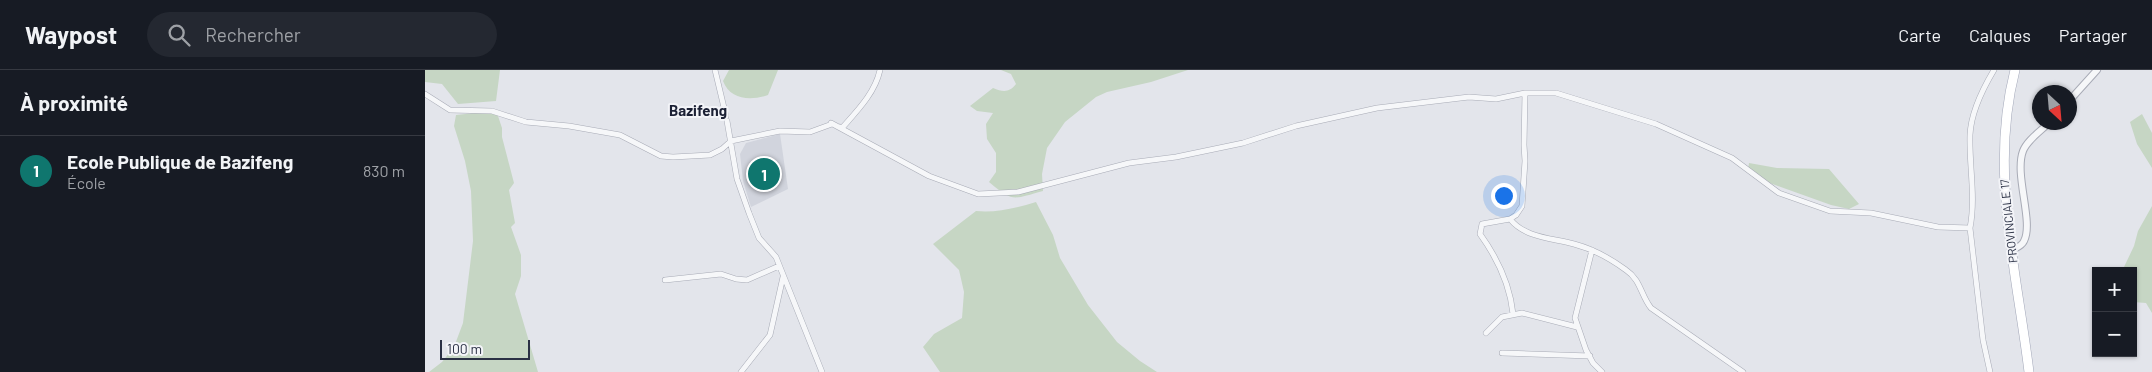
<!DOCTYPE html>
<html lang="fr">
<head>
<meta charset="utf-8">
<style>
	:root { --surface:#171b24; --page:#242831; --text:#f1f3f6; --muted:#9ea1a6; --line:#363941; --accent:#0f766e }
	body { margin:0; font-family:Barlow,sans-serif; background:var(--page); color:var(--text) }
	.controls { position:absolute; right:15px; bottom:15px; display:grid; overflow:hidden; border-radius:0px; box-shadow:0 1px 4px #0004 }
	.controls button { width:45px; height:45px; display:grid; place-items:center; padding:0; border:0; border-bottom:1px solid var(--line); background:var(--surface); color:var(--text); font:25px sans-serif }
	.compass { position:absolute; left:1607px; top:15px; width:45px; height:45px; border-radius:50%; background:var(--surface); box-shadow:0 1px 4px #0004; rotate:154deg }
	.scale { position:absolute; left:15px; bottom:12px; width:90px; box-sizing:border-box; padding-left:5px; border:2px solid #2a3044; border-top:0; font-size:14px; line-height:18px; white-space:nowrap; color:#2a3044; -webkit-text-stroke:4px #f3f4f8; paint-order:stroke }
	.you { position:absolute; left:1078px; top:125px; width:18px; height:18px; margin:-12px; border:4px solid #fff; border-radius:50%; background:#1a73e8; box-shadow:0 0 0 8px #1a73e833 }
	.badge { display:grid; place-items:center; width:32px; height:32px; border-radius:50%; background:var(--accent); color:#fff; font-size:16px; font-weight:700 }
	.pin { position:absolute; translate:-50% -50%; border:2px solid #fff; box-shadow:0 1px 5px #0006 }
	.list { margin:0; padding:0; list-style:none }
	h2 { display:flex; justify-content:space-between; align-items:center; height:65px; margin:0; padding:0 20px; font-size:21px }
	h2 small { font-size:16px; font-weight:400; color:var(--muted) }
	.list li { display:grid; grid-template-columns:32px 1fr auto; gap:15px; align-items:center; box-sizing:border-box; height:70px; padding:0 20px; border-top:1px solid var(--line) }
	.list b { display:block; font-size:19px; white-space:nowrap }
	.list p { margin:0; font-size:16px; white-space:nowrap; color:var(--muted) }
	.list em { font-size:16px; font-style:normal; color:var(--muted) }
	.icon { flex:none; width:28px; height:28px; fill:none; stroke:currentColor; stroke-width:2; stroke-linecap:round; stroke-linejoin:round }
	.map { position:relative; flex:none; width:1727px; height:302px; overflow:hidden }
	header { display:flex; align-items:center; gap:30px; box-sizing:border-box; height:70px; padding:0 25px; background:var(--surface); border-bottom:1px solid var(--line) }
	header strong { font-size:24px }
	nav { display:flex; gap:28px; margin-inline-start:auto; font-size:18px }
	.search { width:350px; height:45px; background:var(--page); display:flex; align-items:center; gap:12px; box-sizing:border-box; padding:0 18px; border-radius:28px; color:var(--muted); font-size:19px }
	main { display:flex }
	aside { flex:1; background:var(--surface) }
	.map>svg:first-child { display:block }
	.built { fill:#d1d4dd }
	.green { fill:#c6d6c4 }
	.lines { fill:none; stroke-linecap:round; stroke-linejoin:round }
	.minor-casing { stroke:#a8abb6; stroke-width:6 }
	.tertiary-casing { stroke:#a8abb6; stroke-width:8 }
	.primary-casing { stroke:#a2a7b8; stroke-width:10 }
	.minor { stroke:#f6f7f9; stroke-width:5 }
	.tertiary { stroke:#f6f7f9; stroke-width:6 }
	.primary { stroke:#fff; stroke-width:9 }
	.labels { text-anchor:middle; stroke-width:4; stroke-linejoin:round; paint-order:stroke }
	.street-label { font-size:12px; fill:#2a3044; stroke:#f3f4f8 }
	.quarter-label { font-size:15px; font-weight:bold; fill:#1c2135; stroke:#f3f4f8 }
</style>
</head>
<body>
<header>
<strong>Waypost</strong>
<div class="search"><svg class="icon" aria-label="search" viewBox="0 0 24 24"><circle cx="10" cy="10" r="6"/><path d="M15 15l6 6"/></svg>Rechercher</div>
<nav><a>Carte</a><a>Calques</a><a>Partager</a></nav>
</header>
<main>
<aside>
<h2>À proximité<small></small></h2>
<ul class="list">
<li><span class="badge">1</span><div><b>Ecole Publique de Bazifeng</b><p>École</p></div><em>830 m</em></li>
</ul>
</aside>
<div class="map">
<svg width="1727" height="302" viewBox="0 0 1727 302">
	<rect width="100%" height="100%" fill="#e3e5eb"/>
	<!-- built -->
	<path class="built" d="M355 64 363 119 326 137 318 111 315 84 321 73Z"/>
	<!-- green -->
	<path class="green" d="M0 0H75L71 31 33 34 17 14 0 12Z
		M304 0H353L343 25C326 31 305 30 298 11Z
		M576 0H763L726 12 682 22 671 27 640 52 622 78 617 104 618 121C588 129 589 133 564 112L571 102V83L562 69 561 54 568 43 552 41 545 36 568 18C578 22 584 23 591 14L586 4Z
		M59 42 72 43 77 58V67L89 113 84 120 90 153 86 157 96 185V206L90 224 113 302H4L17 292 29 277 38 253 48 171 46 121 40 91 29 56 31 45Z
		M1717 44 1727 63V98L1712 74 1705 52Z
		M1324 93 1352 98 1404 99 1434 134 1424 139 1406 135 1339 111 1323 100Z
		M611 132 628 165 635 188 663 235 692 272 715 291 732 302H515L498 277 509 264 537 248 539 222 534 200 508 174 551 141C571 143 591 138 611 132Z
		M1727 136V243L1721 233 1708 232V201H1684L1683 199 1699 197 1709 176 1713 161Z"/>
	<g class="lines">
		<defs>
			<path id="minor" d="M290 0 301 46
				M0 24 25 40 67 41 101 52 144 56 195 65 236 86 248 87 285 85 297 79 306 71 355 61 385 62 407 54
				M302 51 312 109 324 143 334 168 351 187 397 302
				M406 53 504 106 553 124 574 123 593 122 704 93 751 87 818 73 871 56 952 38 1044 27 1071 29 1100 23H1131L1231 54 1307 88 1354 123 1405 141 1446 143 1513 157 1545 158
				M415 57 417 58C432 41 450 23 455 0
				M1085 149C1100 168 1127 168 1149 174 1168 179 1186 189 1201 200 1216 210 1216 226 1226 238L1318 302
				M1167 180 1150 248 1161 280 1168 293 1177 302
				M240 210 296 204 311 209 322 210 354 196
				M1088 244C1085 214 1073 189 1055 164L1057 154 1085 149 1091 145 1097 136 1100 91 1099 75 1100 23
				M1061 263 1077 247 1097 243 1152 257
				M1077 283 1165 286
				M316 302 345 265 358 207
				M1565 302 1558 270 1545 158C1551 127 1544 96 1545 65 1546 42 1557 20 1569 0"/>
			<path id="tertiary" d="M1644 31 1672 0
				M1587 180C1591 178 1597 176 1599 171 1609 152 1589 105 1598 81 1602 70 1616 61 1625 52"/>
			<path id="primary" d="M1590 0C1564 100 1592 202 1604 302"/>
		</defs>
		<!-- minor casing -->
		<use href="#minor" class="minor-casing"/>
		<!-- tertiary casing -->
		<use href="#tertiary" class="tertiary-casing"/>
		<!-- primary casing -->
		<use href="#primary" class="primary-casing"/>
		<!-- minor -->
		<use href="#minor" class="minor"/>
		<!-- tertiary -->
		<use href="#tertiary" class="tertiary"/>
		<!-- primary -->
		<use href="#primary" class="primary"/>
	</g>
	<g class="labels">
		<!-- street labels -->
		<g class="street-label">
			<text transform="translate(1584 151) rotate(-96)" y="4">PROVINCIALE 17</text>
		</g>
		<!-- quarter labels -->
		<g class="quarter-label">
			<text x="273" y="46">Bazifeng</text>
		</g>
	</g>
</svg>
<div class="controls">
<button>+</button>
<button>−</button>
</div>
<svg class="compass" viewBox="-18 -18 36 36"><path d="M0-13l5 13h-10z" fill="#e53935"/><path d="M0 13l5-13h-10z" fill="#9ea1a6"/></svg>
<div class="scale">100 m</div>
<div class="you"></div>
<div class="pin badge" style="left:339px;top:104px">1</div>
</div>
</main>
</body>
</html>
